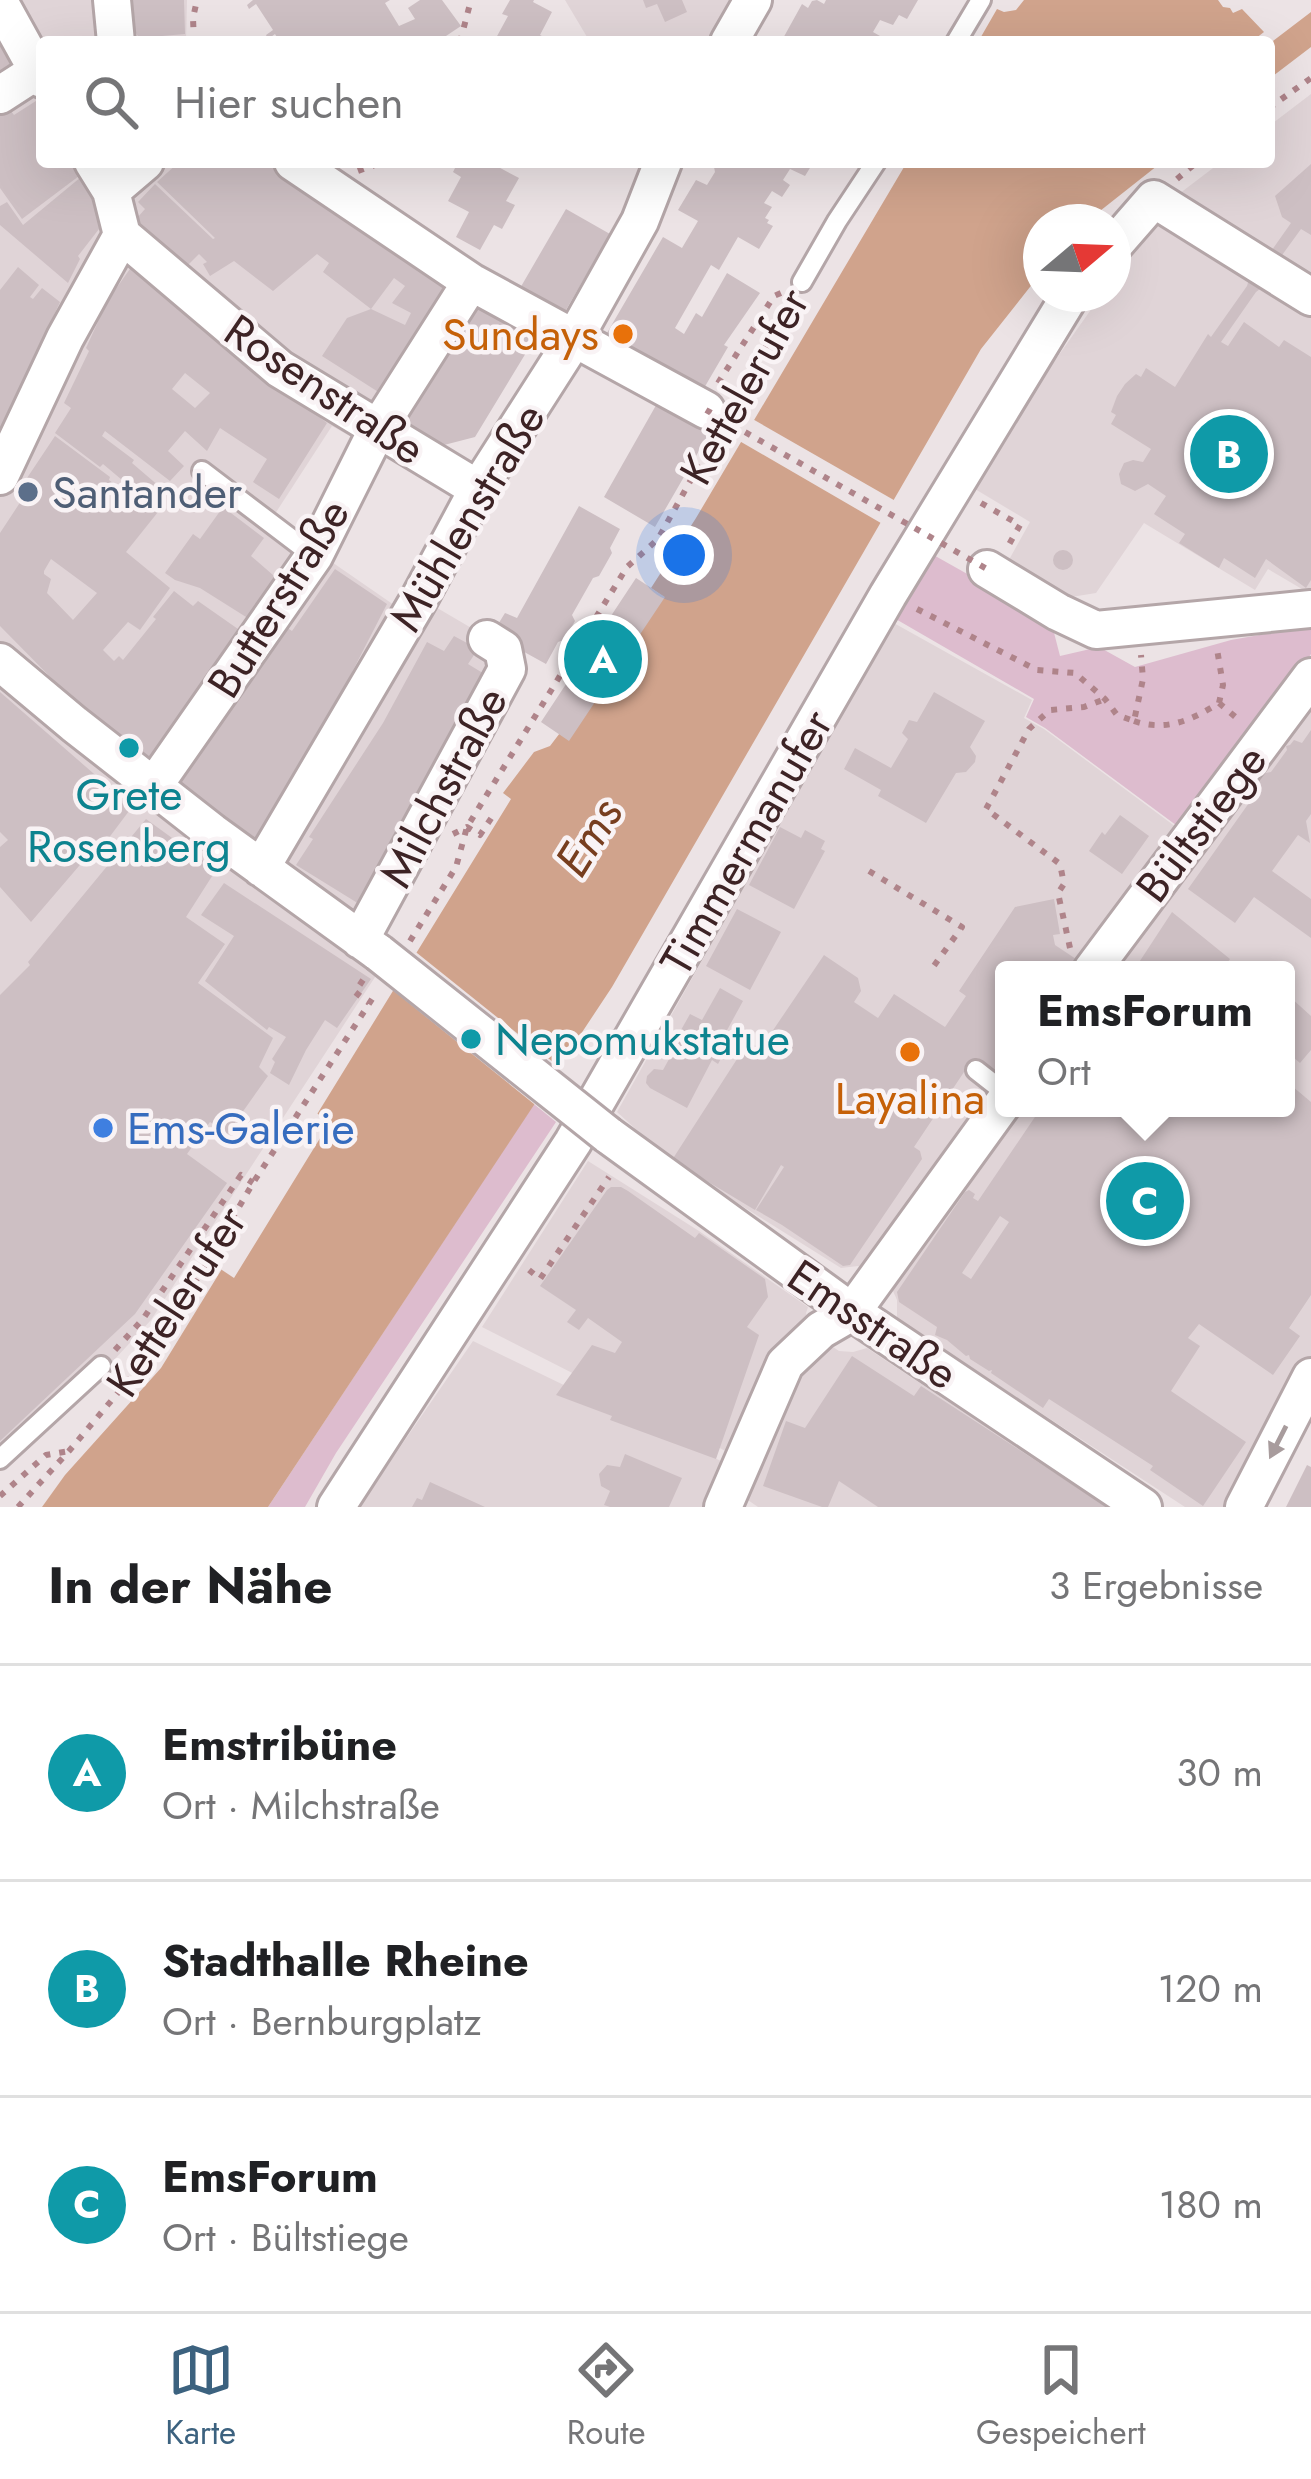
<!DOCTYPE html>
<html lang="de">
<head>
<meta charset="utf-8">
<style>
	:root { --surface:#fff; --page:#f6f6f6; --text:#202124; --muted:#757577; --line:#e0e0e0; --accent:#3c627f }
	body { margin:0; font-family:Jost,sans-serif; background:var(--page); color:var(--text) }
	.compass { position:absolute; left:1023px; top:204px; width:108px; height:108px; border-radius:50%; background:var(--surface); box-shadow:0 12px 48px #0002; rotate:71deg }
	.you { position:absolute; left:684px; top:555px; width:42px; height:42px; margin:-30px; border:9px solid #fff; border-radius:50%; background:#1a73e8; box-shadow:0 0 0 18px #1a73e833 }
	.badge { display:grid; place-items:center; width:78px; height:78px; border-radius:50%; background:var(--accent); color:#fff; font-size:39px; font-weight:700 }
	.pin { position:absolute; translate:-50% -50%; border:6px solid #fff; box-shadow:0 3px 12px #0006 }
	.popup { position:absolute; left:995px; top:961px; width:300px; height:156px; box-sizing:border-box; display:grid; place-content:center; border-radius:12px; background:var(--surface); filter:drop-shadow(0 3px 9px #0005); font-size:39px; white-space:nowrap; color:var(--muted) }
	.popup b { font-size:45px; color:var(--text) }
	.popup::after { content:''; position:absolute; left:50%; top:100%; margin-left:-24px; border:24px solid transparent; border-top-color:var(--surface) }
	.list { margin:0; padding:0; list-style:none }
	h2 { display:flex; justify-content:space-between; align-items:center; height:156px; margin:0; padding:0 48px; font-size:51px }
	h2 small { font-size:39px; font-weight:400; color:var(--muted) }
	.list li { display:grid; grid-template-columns:78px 1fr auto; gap:36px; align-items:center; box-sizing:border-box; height:216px; padding:0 48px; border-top:3px solid var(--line) }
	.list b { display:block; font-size:45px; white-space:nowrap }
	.list p { margin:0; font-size:39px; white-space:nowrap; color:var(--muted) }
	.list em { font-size:39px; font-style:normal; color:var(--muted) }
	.icon { flex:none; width:66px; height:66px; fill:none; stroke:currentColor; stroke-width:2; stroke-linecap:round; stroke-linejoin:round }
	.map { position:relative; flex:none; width:1311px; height:1507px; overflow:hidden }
	.search { position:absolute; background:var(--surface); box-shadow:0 12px 48px #0002; left:36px; right:36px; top:36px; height:132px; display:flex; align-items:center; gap:30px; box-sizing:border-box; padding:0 42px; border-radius:12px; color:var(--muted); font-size:45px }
	.sheet { height:804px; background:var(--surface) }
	nav { display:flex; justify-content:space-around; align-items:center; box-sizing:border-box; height:168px; border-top:3px solid var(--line); background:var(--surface); font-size:33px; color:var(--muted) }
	nav a { display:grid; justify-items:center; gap:6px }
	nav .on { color:var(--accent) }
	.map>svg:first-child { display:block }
	.built { fill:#e0d4d7; fill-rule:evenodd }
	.green { fill:#ddbcce }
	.water { fill:#d0a38c }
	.pier { fill:#ece3e5 }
	.building { fill:#cdbfc3; fill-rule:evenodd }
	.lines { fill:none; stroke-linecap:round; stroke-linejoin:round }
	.lane-casing { stroke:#b4a6a8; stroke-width:24 }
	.street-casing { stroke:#b4a6a8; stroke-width:42 }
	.path { stroke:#af848a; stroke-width:6; stroke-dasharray:6 9; stroke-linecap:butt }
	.lane { stroke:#fff; stroke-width:18 }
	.street { stroke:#fff; stroke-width:36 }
	.street-bridge-casing { stroke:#b4a6a8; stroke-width:42; stroke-linecap:butt }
	.path-bridge { stroke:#af848a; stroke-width:6; stroke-dasharray:6 9; stroke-linecap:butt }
	.street-bridge { stroke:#fff; stroke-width:36 }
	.oneway { fill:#a89c9d }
	.food-dot { fill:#e8710a; stroke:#f9f3f5; stroke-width:4.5 }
	.service-dot { fill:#5c6f8a; stroke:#f9f3f5; stroke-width:4.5 }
	.culture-dot { fill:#0f9aa8; stroke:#f9f3f5; stroke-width:4.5 }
	.shop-dot { fill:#3f7fe0; stroke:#f9f3f5; stroke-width:4.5 }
	.labels { text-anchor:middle; stroke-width:9; stroke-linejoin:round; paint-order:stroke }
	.food-label { font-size:45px; fill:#c56008; stroke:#f9f3f5; text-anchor:end }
	.street-label { font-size:45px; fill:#3d2325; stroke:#f9f3f5 }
	.service-label { font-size:45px; fill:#4e5e75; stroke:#f9f3f5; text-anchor:start }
	.culture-label { font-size:45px; fill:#0d838f; stroke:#f9f3f5 }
	.shop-label { font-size:45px; fill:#366cbe; stroke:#f9f3f5; text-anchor:start }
	.water-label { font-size:48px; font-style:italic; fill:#773e1f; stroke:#f9f3f5 }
</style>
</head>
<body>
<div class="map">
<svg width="1311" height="1507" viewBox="0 0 1311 1507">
	<rect width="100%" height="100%" fill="#ece3e5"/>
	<!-- built -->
	<path class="built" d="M0 0H187L186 42H42V162H282L461 284 355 439 332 426 271 520 394 605 427 602 509 650 358 924 379 971 151 1320 102 1373 0 1459Z
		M565 0H730L706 42H590Z
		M1311 94V591L1307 592 1268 569 1255 590 1144 523 1096 593 1065 598 1005 567 1030 522 970 486 984 461 1102 294H1113V279L1167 203 1221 162H1269V126Z
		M892 622 1032 700 1024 718 1044 729 1184 833 1311 657V1361L1227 1507H1185L897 1319V1300L889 1282 858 1266 841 1268 672 1162 617 1112ZM1004 970H1286V1108H1004Z
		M588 1161 699 1231 808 1307 806 1313 811 1332 839 1351 853 1352 867 1348 1107 1507H758L745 1498 755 1466 482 1327Z
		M473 1341 725 1463 709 1507H359Z"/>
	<!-- green -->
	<path class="green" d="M930 553 1051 621 1060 656 1099 647 1135 667 1231 640 1311 626V654L1184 831 1045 728 1026 717 1034 699 894 618Z
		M534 1104 556 1122 336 1453 305 1507H268Z"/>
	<!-- water -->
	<path class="water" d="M1024 0H1218L1223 7 1230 8 1233 13 1242 9 1264 32 1251 42H978L997 9 1004 12 1016 10Z
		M1311 12V47L1269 79V44Z
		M907 162H1162L1086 222H1041V273L981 349 612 987 268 1507H42L65 1475 161 1368 511 799 503 793 534 752 550 746 664 597 651 588 696 518Z"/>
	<!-- pier -->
	<path class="pier" d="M749 417 899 503 886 526 736 439Z
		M412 949 563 1070 539 1108 389 987Z
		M315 1112 330 1122 234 1278 219 1268Z"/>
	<!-- building -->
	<path class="building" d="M129 0H184L185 34 139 38 136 33H131Z
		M253 0H390L385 3 399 26 415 19 408 8 420 0H442L461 26 437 42H280L275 34 268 39 266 35 273 30 256 4 249 9 247 5Z
		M510 0H534L533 2 552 12 540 35 553 42H503L496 38 508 16 502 14Z
		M643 0H682L687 12 665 22 657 4 646 8Z
		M817 0 824 4 826 0H918L907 19 899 15 893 25 880 20 873 32 880 36 877 42H862L854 37 851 42H781L802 4 808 8 812 1Z
		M0 33 21 70 0 82Z
		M39 99 42 104V162H85L74 168 79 176 22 219 0 188V112L8 107 14 115Z
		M179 162H278L444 283 446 289 383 395 322 356 347 318 371 309 323 272 329 263 317 254 273 291 234 261 210 276 203 264 207 262 199 254 180 273 130 226 145 209 138 202 155 184 213 239 215 238 157 182ZM394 278 405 286 392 303 411 313 405 325 371 309Z
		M458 162H489L519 178 506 201 515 205 502 229 494 225 480 250 456 237 469 212 448 201 461 177 453 172Z
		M713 162 813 163 805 176 790 169 783 180 790 185 782 197 772 191 764 203 772 207 765 218 769 220 767 223 773 226 759 249 738 237 719 270 711 265 675 328 684 334 696 313 702 317 727 273 760 293 724 345 728 347 700 395 629 354 633 347 607 333 663 237 682 248 698 221 678 210 696 180 707 185 715 172Z
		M1311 164V235L1301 229 1264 280V286L1256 292 1221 342 1228 346 1244 322 1279 347 1284 340 1311 357V580L1306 588 1266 559 1255 578 1224 558 1219 568 1179 543 1185 534 1154 514 1166 496 1148 484 1135 491 1121 484 1119 474 1124 463 1133 460 1143 462 1151 449 1111 424 1116 415 1111 412 1117 396 1125 384 1136 374 1141 377 1146 368 1175 387 1208 334 1211 337 1247 286 1250 276 1255 274 1291 223 1282 217 1275 196Z
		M81 177 106 220 78 256 80 259 68 283 0 225V206L7 202 23 225Z
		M566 209 610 234 563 315 519 290Z
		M137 259 267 378 263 381 308 408 327 423 279 499 253 482 267 459 220 428 207 451 185 431 168 451 184 466 170 481 105 431 102 436 134 460 132 463 160 487 147 501 103 464 100 467 55 433 71 408 64 403 89 351 86 348 108 300ZM185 373 210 393 195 408 172 389Z
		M18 267 39 285 30 297 33 299 42 288 60 302 0 433V290Z
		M472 299 535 338 475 437 444 445 404 421Z
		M659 400 711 430 655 527 604 497Z
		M55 436 110 477 109 480 129 495 132 492 147 501 158 512 126 552 170 588 140 630 128 622 103 650 114 661 119 656 123 660 156 619 153 617 174 591 193 606 198 601 248 636 151 764 102 726 67 694 0 626V533L23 498 17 493ZM51 559 97 593 73 620 47 593 51 579 44 574V571Z
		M579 506 620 529 610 548 612 553 599 576 593 578 572 615 575 621 564 640 558 642 546 664 492 634 505 613 517 618Z
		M223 507 264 538 251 556 281 582 257 624 200 588 175 580 165 573 193 534 200 539Z
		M1053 560a10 10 0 1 1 20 0a10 10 0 1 1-20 0Z
		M335 569 387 604 314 746 316 747 255 840 173 782 279 622 292 631Z
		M636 578 665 597 569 741 541 722Z
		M454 636 478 649 468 664 486 675 364 907 296 865 313 839 309 837 383 723 427 642 444 651Z
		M0 692 132 807 90 863 85 859 31 922 0 887V847L8 840 0 832Z
		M934 692 985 721 970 747 976 756 975 762 966 772 956 773 926 823 878 796 881 790 844 769 855 748 891 768 908 739 902 733 909 720 917 722Z
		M1311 730V814L1306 821 1310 843 1298 835 1272 871 1311 899V938L1254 897 1235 923 1188 889 1256 793 1254 783 1260 774 1271 772 1287 750 1286 746 1290 745 1294 740 1302 743Z
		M1120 815 1149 836 1122 874 1089 851 1102 832 1105 835Z
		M146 819 216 870 186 917 225 944 198 983 273 1038 259 1067 268 1076 227 1134 210 1122 187 1154 227 1183 135 1314 0 1441V995L30 965 28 962Z
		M780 827 801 838 805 830 825 841 821 849 825 851 794 909 749 885Z
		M224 883 371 979 337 1028 325 1020 306 1050 289 1085 270 1073 275 1062 272 1059 286 1037 269 1027 267 1030 205 981 234 936 201 915Z
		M1054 899 1060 934 1053 935 1055 945 1079 961 1073 970H1004V1073L1002 1075 990 1067 964 1072 914 1147 920 1151 922 1159 850 1265 843 1266 782 1225 756 1210 784 1167 781 1165 755 1210 672 1160 748 1042 761 1048 824 955 858 978 861 991 854 1002 878 1018 894 994 945 1027 966 996 959 991 1015 907Z
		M737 909 781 932 750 990 706 966Z
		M1172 912 1230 959 1222 970H1134Z
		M720 988 743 1001 726 1032 733 1036 718 1064 712 1060 687 1108 650 1088 646 1083 647 1076 654 1069 663 1070 684 1032 681 1030 690 1014 702 1020Z
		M1290 997 1311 1016V1050L1300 1063 1286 1051V1003Z
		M1286 1081 1311 1102V1295L1289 1328 1300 1336 1273 1375 1199 1324 1188 1338 1200 1346 1171 1391 1246 1442 1203 1506 1150 1470 1153 1466 1049 1399 1043 1408 991 1373 992 1370 989 1371 970 1359 969 1355 966 1356 947 1340 935 1335 937 1327 899 1302 897 1292 965 1192 969 1190 975 1194 973 1198 978 1201 1041 1108H1286ZM1000 1216 1009 1222 971 1279 962 1273Z
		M611 1187H621L628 1191 695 1238 699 1233 765 1279 768 1297 747 1327 759 1335 716 1459 610 1420 612 1416 556 1395 592 1345 615 1353 622 1342 588 1318 579 1330 567 1322 576 1310 540 1286 607 1190Z
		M852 1356 914 1396 921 1386 1107 1507H878L839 1481 828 1507H822L763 1486 786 1421 805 1428Z
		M625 1454 682 1478 669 1507H610L604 1505 610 1491 601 1486 599 1474 607 1465 620 1467Z
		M1307 1465 1311 1467V1507H1286Z
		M430 1482 485 1507H412L417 1498 422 1500Z"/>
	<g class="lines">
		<defs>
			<path id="lane" d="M956 42 981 0
				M802 282 837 221 876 162
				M202 471 314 556
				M976 1070 1004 1092
				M0 1459 101 1366"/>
			<path id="street" d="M112 0 116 42
				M0 3 42 79
				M729 42 753 0
				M0 95 37 71
				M93 162 111 191 122 235
				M293 162 471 282 706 410
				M111 191 145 162
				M122 235 280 369 478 489
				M1113 246 1154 199 1311 297
				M0 476 65 338 122 235
				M987 569 1058 612 1096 630 1311 609
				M0 662 74 724 212 832 379 953
				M153 787 314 556 377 430 471 282
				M261 868 418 601 478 489 574 339 640 221 663 162
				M360 940 507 669 503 649 487 639
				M1092 970 1311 677
				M608 1135 852 1312 1143 1507
				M336 1507 573 1142 888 595 1071 294
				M723 1507 785 1364 821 1330 852 1312 1004 1102
				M1244 1507 1311 1377"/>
		</defs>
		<!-- lane casing -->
		<use href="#lane" class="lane-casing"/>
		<!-- street casing -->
		<use href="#street" class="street-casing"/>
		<!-- path -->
		<path class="path" d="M194 42 193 18 197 0
			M460 42 471 0
			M1269 108 1311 78
			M358 171 383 162
			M1177 179 1197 162
			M718 383 774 296 783 292
			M736 399 792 301
			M981 503 1020 525 1007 548
			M917 609 1037 670 1075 673 1105 699 1117 715 1134 721 1143 679 1141 655
			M1219 703 1239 720
			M1134 721C1166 732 1192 720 1219 703L1223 685 1217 649
			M453 834 467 827 480 835 494 814
			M869 871 962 927 933 967
			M410 941 456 867 467 827 627 567 658 539 712 442
			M1070 948 1058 893 1064 884 1060 864 986 809 1029 729 1050 710 1084 707 1105 699
			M363 980 355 992 369 1003
			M529 1270 540 1279 609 1177
			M115 1350 143 1319 241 1175 253 1183
			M0 1496 46 1455 69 1451
			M18 1507 69 1451 159 1344 253 1183 376 993"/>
		<!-- lane -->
		<use href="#lane" class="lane"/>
		<!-- street -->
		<use href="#street" class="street"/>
		<defs>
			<path id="street-bridge" d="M379 953 608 1135"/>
		</defs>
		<!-- street-bridge casing -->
		<use href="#street-bridge" class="street-bridge-casing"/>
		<!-- path-bridge -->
		<path class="path-bridge" d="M706 410 987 569"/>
		<!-- street-bridge -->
		<use href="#street-bridge" class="street-bridge"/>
	</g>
	<!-- one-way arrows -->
	<defs><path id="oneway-solid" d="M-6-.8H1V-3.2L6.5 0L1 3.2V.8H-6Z" transform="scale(3)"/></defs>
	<use class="oneway" href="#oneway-solid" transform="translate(1278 1442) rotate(117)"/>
	<!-- markers -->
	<g class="food-dot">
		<circle cx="623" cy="334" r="12"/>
		<circle cx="910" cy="1052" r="12"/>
	</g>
	<circle class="service-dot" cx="28" cy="492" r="12"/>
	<g class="culture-dot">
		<circle cx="129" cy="748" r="12"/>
		<circle cx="471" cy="1039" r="12"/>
	</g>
	<circle class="shop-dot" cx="103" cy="1128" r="12"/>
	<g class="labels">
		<!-- food labels -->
		<g class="food-label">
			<text x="599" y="350">Sundays</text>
			<text x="910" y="1114" text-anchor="middle">Layalina</text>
		</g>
		<!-- street labels -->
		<g class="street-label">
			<text transform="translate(744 386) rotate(-61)" y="16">Kettelerufer</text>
			<text transform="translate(325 389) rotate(34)" y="16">Rosenstraße</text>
			<text transform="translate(467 517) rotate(-59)" y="16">Mühlenstraße</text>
			<text transform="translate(278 598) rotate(-58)" y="16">Butterstraße</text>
			<text transform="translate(443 787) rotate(-62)" y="16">Milchstraße</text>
			<text transform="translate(1201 823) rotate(-53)" y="16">Bültstiege</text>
			<text transform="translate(746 842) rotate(-60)" y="16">Timmermanufer</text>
			<text transform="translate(176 1301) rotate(-57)" y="16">Kettelerufer</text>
			<text transform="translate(873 1324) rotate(34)" y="16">Emsstraße</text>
		</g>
		<!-- service labels -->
		<g class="service-label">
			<text x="52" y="508">Santander</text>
		</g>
		<!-- culture labels -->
		<g class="culture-label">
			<text x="129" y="810">Grete<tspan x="129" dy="52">Rosenberg</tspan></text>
			<text x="495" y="1055" text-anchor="start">Nepomukstatue</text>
		</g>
		<!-- shop labels -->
		<g class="shop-label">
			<text x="127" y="1144">Ems-Galerie</text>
		</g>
		<!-- water labels -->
		<g class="water-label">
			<text transform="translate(588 837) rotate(-58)" y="17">Ems</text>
		</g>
	</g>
</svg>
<svg class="compass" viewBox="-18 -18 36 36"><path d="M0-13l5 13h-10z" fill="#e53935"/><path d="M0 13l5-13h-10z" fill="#757577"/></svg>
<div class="you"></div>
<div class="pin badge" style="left:603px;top:659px;background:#0f9aa8">A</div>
<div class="pin badge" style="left:1229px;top:454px;background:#0f9aa8">B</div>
<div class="pin badge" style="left:1145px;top:1201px;background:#0f9aa8">C</div>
<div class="popup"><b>EmsForum</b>Ort</div>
<div class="search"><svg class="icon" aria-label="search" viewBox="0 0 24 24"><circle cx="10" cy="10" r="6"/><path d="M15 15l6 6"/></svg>Hier suchen</div>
</div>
<section class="sheet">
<h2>In der Nähe<small>3 Ergebnisse</small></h2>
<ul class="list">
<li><span class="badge" style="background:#0f9aa8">A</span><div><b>Emstribüne</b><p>Ort · Milchstraße</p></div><em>30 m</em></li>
<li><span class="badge" style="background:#0f9aa8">B</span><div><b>Stadthalle Rheine</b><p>Ort · Bernburgplatz</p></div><em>120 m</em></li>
<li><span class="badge" style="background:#0f9aa8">C</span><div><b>EmsForum</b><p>Ort · Bültstiege</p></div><em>180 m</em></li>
</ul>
</section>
<nav>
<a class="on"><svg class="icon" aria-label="map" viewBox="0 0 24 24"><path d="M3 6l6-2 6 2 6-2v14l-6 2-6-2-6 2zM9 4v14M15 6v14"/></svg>Karte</a>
<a><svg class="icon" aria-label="directions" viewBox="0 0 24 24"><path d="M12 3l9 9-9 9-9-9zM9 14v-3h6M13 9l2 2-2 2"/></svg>Route</a>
<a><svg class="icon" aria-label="saved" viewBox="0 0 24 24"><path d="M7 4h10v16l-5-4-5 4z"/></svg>Gespeichert</a>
</nav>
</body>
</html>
